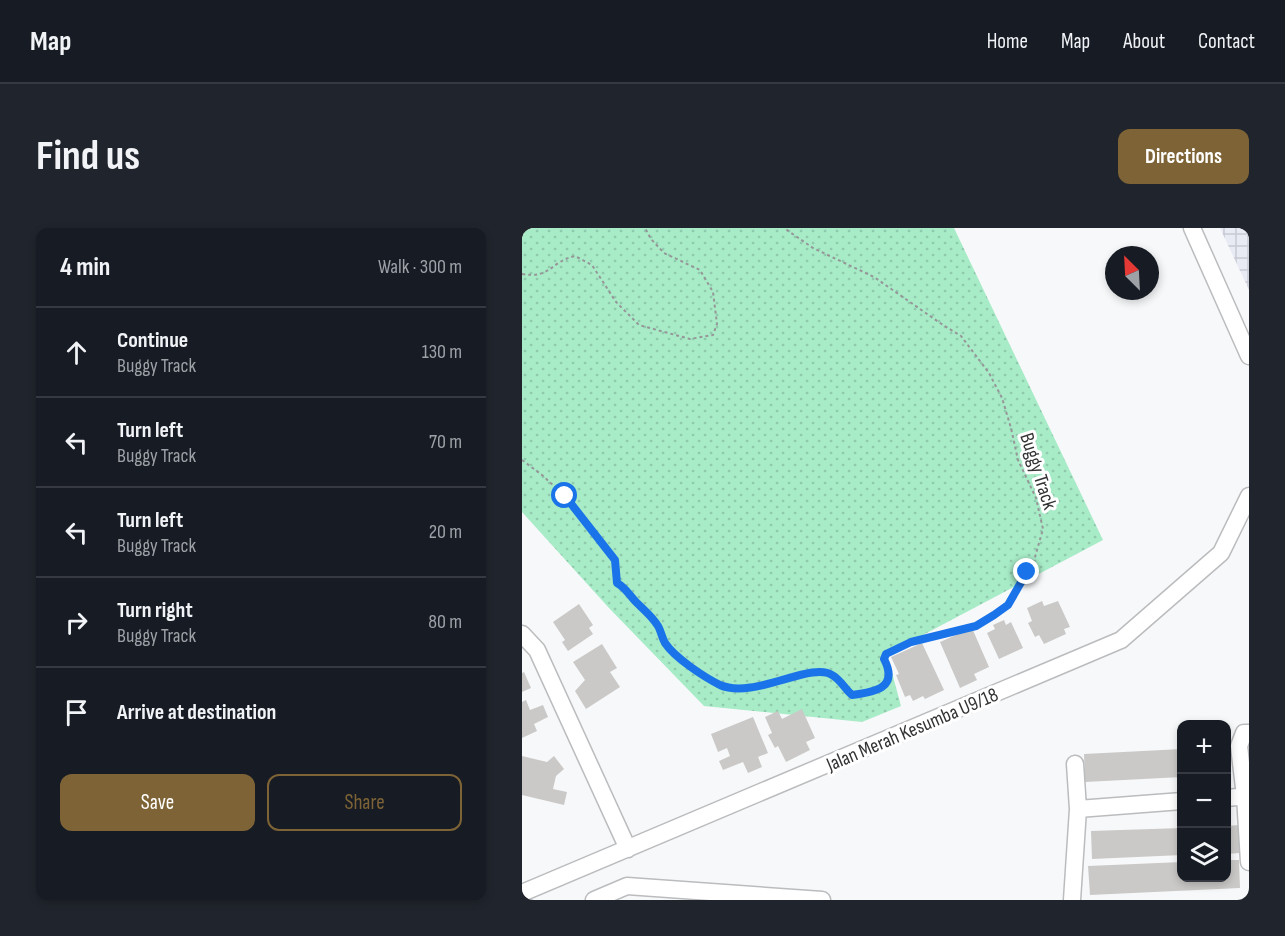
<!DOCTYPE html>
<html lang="en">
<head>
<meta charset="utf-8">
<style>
	:root { --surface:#171b24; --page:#20242c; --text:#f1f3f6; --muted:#9ea1a6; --line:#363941; --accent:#7d6335 }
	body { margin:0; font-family:"Sofia Sans Condensed",sans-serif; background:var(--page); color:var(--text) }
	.controls { position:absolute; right:18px; bottom:18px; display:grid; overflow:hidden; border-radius:12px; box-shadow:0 3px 9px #0003 }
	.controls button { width:54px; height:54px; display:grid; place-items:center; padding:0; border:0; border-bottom:2px solid var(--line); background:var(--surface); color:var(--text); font:30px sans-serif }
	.compass { position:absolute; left:583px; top:18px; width:54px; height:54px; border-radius:50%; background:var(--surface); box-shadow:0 3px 9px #0003; rotate:336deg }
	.stop { position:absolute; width:18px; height:18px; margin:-14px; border:4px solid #1a73e8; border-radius:50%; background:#fff }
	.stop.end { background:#1a73e8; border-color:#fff; box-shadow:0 2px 6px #0008 }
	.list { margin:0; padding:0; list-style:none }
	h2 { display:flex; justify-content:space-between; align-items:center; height:78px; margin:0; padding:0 24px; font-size:26px }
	h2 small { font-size:20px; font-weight:400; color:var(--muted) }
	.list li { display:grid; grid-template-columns:39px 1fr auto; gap:18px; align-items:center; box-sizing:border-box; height:90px; padding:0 24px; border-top:2px solid var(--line) }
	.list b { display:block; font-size:22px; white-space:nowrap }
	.list p { margin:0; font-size:20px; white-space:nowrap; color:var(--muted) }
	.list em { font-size:20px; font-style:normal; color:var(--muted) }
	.actions { display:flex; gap:12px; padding:18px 24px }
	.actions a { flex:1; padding:14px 0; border:2px solid var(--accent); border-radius:12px; text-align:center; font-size:21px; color:var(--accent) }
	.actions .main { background:var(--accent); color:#fff }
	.icon { flex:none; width:33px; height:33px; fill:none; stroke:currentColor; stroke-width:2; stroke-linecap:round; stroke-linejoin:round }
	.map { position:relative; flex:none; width:727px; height:672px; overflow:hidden; border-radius:12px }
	header { display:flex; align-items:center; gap:36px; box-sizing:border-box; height:84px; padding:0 30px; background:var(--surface); border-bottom:2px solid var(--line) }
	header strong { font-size:28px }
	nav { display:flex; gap:33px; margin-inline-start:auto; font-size:21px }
	.intro { display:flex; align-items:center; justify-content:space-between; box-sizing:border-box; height:144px; padding:0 36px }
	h1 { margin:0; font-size:42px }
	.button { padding:15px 27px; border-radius:12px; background:var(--accent); color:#fff; font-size:21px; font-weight:700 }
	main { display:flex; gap:36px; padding:0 36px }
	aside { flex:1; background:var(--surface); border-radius:12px; box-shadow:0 3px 9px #0003 }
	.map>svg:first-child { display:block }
	.industrial { fill:url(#industrial-grid) }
	.grass { fill:url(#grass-dots) }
	.building { fill:#cac9c7 }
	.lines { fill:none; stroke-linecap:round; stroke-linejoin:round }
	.minor-casing { stroke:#bbbcbe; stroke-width:19 }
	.path { stroke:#969698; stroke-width:2; stroke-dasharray:3 3; stroke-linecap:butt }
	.minor { stroke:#fff; stroke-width:16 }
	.route { stroke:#1a73e8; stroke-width:8 }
	.labels { text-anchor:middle; stroke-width:6; stroke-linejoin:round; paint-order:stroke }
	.street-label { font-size:20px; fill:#333334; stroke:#fff }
</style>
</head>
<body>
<header>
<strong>Map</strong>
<nav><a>Home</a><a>Map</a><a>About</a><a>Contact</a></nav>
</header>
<div class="intro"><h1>Find us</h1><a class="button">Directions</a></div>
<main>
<aside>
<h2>4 min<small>Walk · 300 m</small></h2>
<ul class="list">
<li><svg class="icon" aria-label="ahead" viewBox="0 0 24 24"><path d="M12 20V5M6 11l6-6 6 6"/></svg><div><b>Continue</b><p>Buggy Track</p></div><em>130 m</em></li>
<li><svg class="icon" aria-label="left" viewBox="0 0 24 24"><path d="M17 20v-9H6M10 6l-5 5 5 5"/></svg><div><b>Turn left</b><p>Buggy Track</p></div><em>70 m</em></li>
<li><svg class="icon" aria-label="left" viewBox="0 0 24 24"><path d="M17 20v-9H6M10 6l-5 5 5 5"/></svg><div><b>Turn left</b><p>Buggy Track</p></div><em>20 m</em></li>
<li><svg class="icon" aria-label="right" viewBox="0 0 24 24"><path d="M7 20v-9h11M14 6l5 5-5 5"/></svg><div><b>Turn right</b><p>Buggy Track</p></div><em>80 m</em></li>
<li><svg class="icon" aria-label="arrive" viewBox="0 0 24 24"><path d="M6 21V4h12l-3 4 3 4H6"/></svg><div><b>Arrive at destination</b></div></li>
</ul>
<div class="actions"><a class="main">Save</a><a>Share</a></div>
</aside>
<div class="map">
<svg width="727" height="672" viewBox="0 0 727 672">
	<defs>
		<pattern id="industrial-grid" width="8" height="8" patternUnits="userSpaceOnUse" patternTransform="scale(1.5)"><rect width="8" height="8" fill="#e8ebf4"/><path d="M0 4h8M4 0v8" fill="none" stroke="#c7cad2"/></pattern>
		<pattern id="grass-dots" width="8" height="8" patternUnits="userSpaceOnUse" patternTransform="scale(1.5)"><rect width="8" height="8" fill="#a7ebc7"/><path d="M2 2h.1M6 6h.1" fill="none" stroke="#90caac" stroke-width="1.8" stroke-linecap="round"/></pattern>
	</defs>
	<rect width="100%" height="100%" fill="#f7f8fa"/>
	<!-- industrial -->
	<path class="industrial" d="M698 0H727V62Z"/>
	<!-- grass -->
	<path class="grass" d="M0 0H432L581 312 365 426 379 478 340 494 182 478 87 380 0 284Z"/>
	<!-- building -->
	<path class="building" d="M520 373 522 378 536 373 548 399 542 401 544 406 522 416 517 407 513 409 506 395 510 393 505 380Z
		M57 376 71 397 67 400 71 406 46 423 40 414 43 412 31 394Z
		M482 392 484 397 489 394 501 420 477 431 465 405 473 401 471 397Z
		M450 400 467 439 452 446 455 452 438 460 418 414Z
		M400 415 422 462 403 471 401 468 391 473 388 467 383 469 374 447 377 446 369 429Z
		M80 416 95 440 88 444 98 459 64 481 53 463 63 452 51 434Z
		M2 444 9 460 0 464V445Z
		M4 472 8 482 21 477 26 489 12 496 15 503 0 510V474Z
		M280 481 293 510 284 514 288 522 264 534 256 518 253 520 246 507 250 505 243 489 256 483 260 491Z
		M231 489 246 525 236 529 240 539 226 545 221 534 201 542 197 533 208 528 205 520 196 524 189 506Z
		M704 515H706L708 547H704Z
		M660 521V549L563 554 562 526Z
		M0 528 25 534 32 528 42 541 34 548 31 561 45 564 42 577 0 567Z
		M717 597 718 625 704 626V598Z
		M660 600V627L570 631 569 603Z
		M704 632H717L718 660 568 667 566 638 660 634V650H704Z"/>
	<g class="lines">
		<defs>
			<path id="minor" d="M670 0 727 128
				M0 406 15 422 106 621
				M727 505H722L717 518 723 568 727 634
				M704 570 727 568
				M556 581 660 573
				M0 665 599 412 699 325 727 268
				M72 672 105 658 300 672
				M550 672 556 581 553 536"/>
		</defs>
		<!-- minor casing -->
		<use href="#minor" class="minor-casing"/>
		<!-- path -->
		<path class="path" d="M0 46C29 51 29 33 53 28L70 37 94 74 117 97 168 111 191 107 195 96 191 64 178 42 142 25 129 11 123 0
			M0 232 20 247 43 268 61 289 93 332 95 355 101 358 114 374 128 386 138 401 143 415 168 438 199 457 214 462 241 458 295 444 308 445 330 467C353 464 377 460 362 431L364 426 389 413 454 398 486 377 513 329 521 301 514 270 496 232 489 200 480 170 467 145 439 108 421 97 352 49 291 20 262 0"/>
		<!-- minor -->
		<use href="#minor" class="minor"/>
	</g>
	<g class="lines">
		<!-- route -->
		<path class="route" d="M43 268 93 332 95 355C104 360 107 367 114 374 122 382 130 388 136 398 139 403 140 410 143 415 153 430 182 449 198 457 231 472 290 433 310 447 318 451 323 461 330 467 353 464 377 460 362 431L364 426 389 414 454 398 472 387 486 377 505 344"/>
	</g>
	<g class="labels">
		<!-- street labels -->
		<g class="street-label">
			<text transform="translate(517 243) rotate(72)" y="7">Buggy Track</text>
			<text transform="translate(390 501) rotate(-23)" y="7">Jalan Merah Kesumba U9/18</text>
		</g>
	</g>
</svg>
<div class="controls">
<button>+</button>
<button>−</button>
<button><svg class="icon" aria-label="layers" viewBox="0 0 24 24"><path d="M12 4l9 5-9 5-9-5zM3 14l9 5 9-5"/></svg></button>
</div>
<svg class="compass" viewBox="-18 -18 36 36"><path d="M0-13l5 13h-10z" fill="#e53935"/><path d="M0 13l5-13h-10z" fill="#9ea1a6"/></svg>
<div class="stop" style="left:43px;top:268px"></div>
<div class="stop end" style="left:505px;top:344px"></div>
</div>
</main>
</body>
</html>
